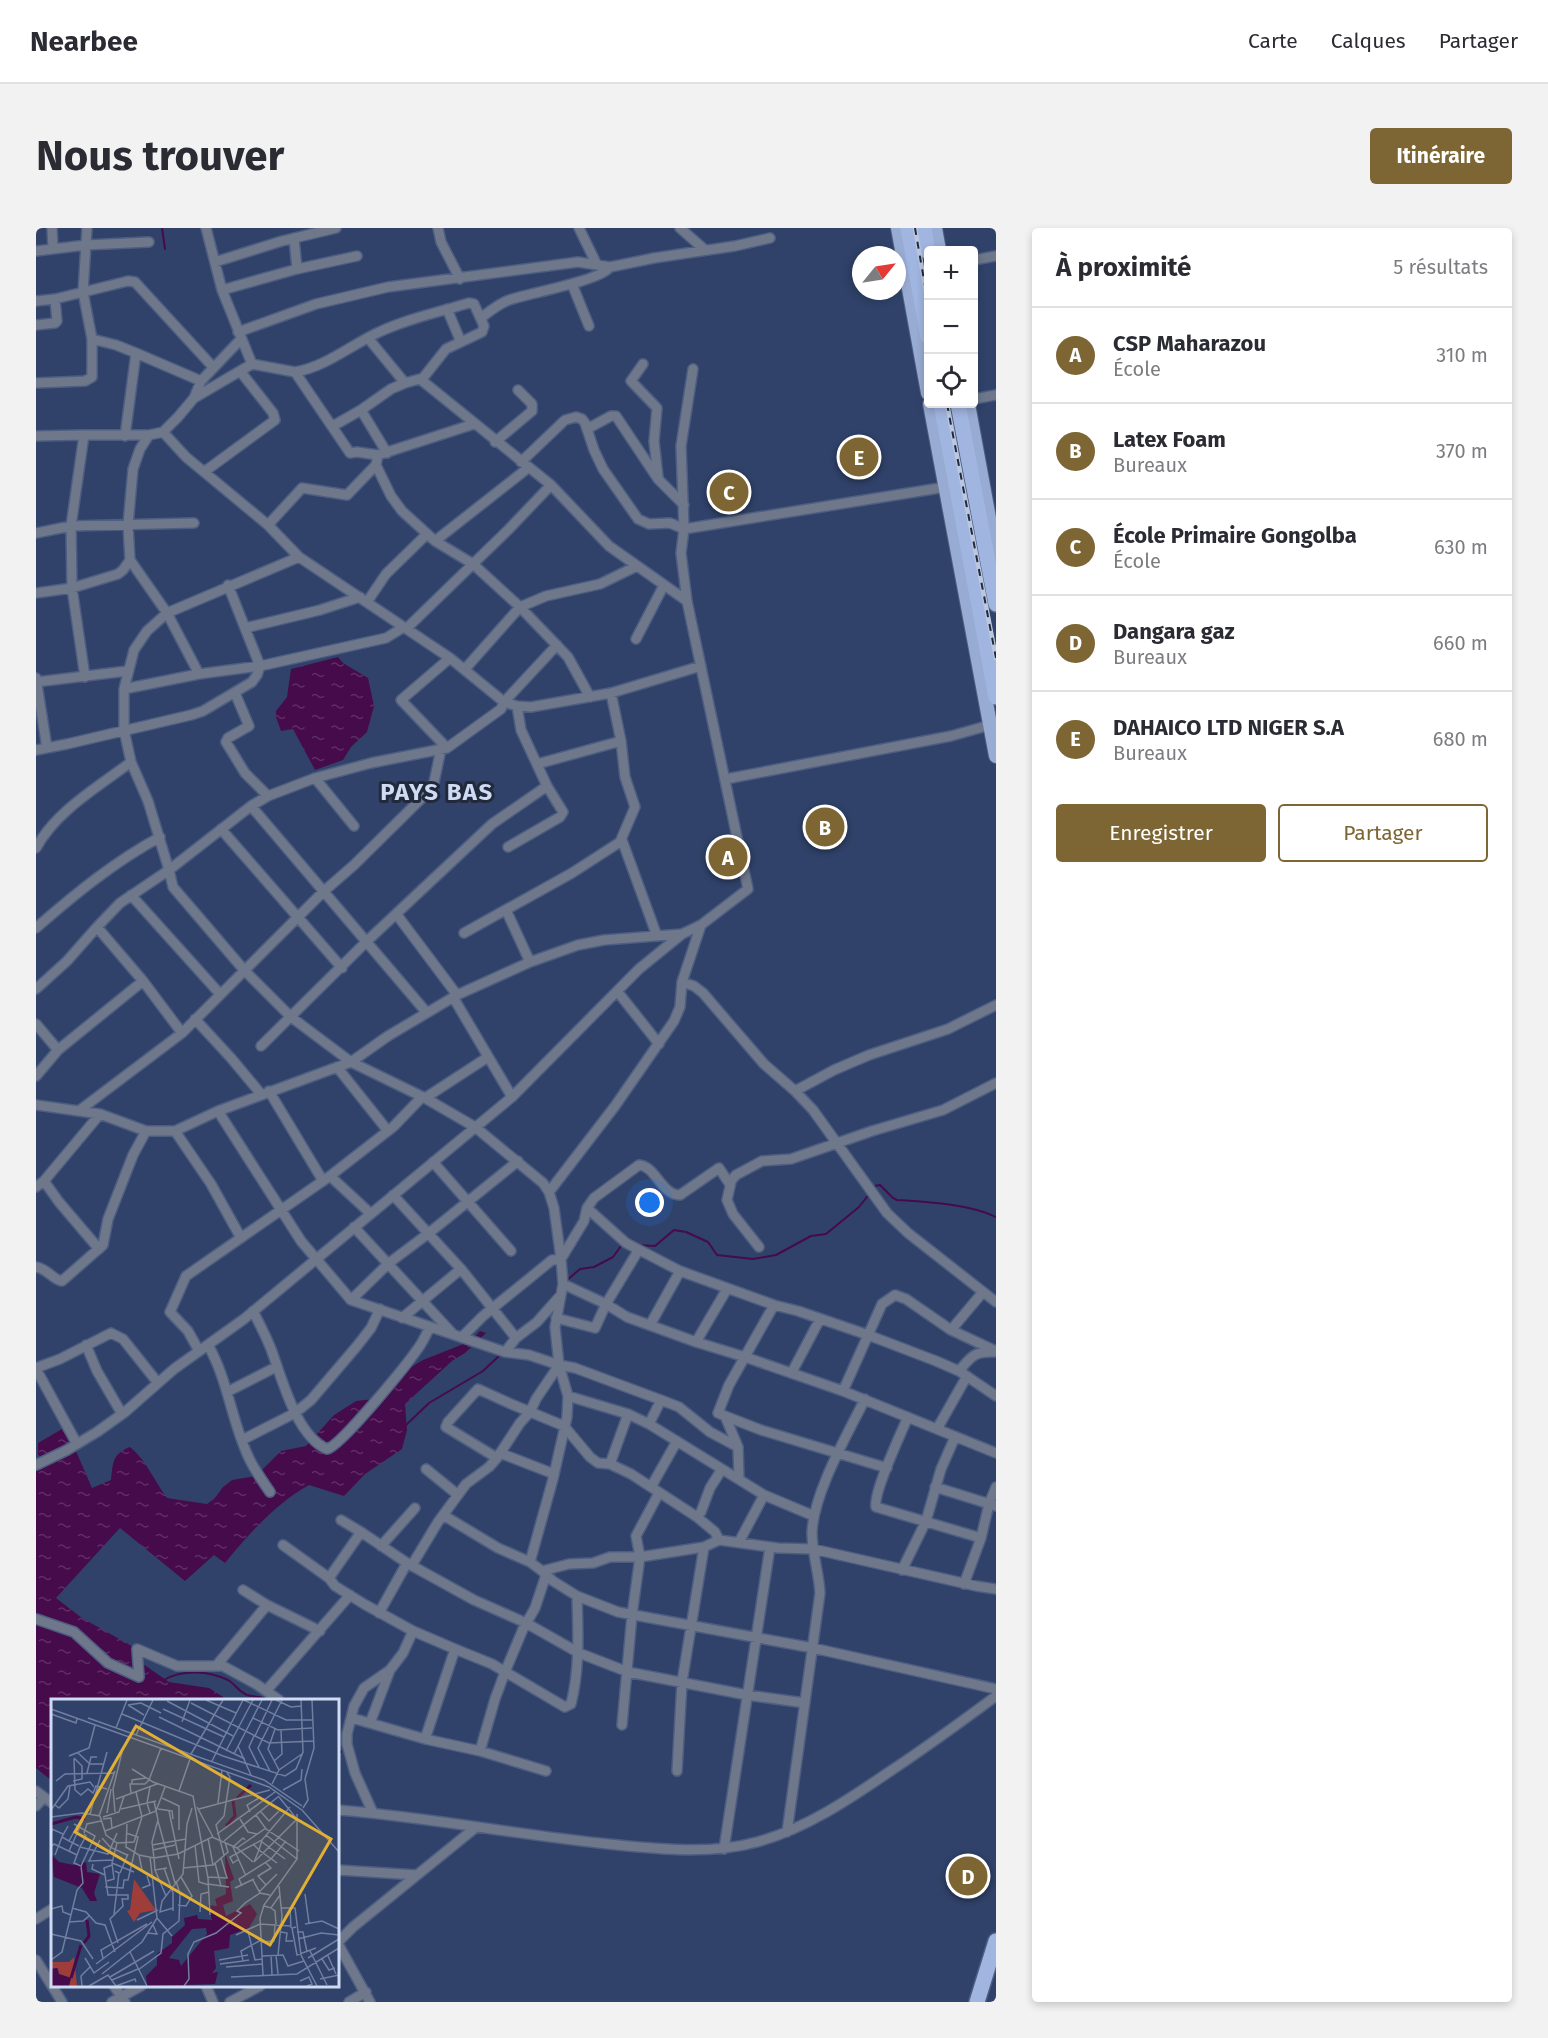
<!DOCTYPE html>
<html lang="fr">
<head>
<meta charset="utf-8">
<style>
	:root { --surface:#fff; --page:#f2f2f3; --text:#2b2b33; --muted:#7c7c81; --line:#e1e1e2; --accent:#7d6633 }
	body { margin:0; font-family:"Fira Sans",sans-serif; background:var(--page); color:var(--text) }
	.controls { position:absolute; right:18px; top:18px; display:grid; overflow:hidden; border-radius:6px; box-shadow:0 3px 9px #0003 }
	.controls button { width:54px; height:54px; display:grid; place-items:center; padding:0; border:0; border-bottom:2px solid var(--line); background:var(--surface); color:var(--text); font:30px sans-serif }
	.compass { position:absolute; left:816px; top:18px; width:54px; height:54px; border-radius:50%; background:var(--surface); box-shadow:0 3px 9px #0003; rotate:60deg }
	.you { position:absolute; left:614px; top:975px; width:21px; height:21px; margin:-15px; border:4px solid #fff; border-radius:50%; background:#1a73e8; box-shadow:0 0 0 9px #1a73e833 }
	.badge { display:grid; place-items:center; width:39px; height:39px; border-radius:50%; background:var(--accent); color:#fff; font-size:20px; font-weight:700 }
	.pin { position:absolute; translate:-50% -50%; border:3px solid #fff; box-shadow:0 2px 6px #0006 }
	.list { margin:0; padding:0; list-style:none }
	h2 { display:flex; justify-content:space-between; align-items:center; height:78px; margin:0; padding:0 24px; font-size:26px }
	h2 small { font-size:20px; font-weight:400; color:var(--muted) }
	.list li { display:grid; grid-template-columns:39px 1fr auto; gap:18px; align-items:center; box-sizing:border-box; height:96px; padding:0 24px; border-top:2px solid var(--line) }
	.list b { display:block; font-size:22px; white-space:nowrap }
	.list p { margin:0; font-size:20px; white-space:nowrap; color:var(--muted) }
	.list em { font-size:20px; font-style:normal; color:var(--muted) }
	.actions { display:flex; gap:12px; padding:18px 24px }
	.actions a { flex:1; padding:14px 0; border:2px solid var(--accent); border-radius:6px; text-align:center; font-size:21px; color:var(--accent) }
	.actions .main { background:var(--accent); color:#fff }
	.icon { flex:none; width:33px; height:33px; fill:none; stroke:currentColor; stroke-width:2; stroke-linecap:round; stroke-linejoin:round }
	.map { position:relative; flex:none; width:960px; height:1774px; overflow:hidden; border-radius:6px }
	header { display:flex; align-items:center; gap:36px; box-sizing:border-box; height:84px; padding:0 30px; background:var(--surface); border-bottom:2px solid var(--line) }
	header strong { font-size:28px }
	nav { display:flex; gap:33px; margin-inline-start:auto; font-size:21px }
	.intro { display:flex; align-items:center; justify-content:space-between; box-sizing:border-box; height:144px; padding:0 36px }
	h1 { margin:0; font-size:42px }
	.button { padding:15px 27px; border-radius:6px; background:var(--accent); color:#fff; font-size:21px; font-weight:700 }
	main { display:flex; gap:36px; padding:0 36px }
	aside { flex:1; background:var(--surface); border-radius:6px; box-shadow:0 3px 9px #0003 }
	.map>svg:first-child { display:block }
	.water { fill:url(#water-ripples) }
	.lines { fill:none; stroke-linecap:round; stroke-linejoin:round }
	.stream { stroke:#460b4a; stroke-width:2 }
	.minor-casing { stroke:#4d5e82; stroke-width:12 }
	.primary-casing { stroke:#4d5e82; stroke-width:16 }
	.trunk-casing { stroke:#4d5e82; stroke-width:18 }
	.minor { stroke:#6f788b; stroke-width:9 }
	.primary { stroke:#98abd2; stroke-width:14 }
	.trunk { stroke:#a0b5e0; stroke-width:15 }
	.rail-casing { stroke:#bac7e1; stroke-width:4.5 }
	.rail { stroke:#21293b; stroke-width:2; stroke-dasharray:7; stroke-linecap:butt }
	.labels { text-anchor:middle; stroke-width:6; stroke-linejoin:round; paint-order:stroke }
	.district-label { font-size:24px; font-weight:bold; letter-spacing:1.5px; fill:#cfdbf3; stroke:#21293b }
	.inset-river { fill:none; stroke:#460b4a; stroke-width:3 }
	.inset-road { fill:none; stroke:#707fa0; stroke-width:1.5 }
	.view { fill:#e1af34; fill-opacity:0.15; stroke:#e1af34; stroke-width:3 }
	.inset-edge { fill:none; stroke:#cfdbf3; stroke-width:3 }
</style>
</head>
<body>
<header>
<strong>Nearbee</strong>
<nav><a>Carte</a><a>Calques</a><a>Partager</a></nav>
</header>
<div class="intro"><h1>Nous trouver</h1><a class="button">Itinéraire</a></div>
<main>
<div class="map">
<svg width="960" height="1774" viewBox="0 0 960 1774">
	<defs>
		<pattern id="water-ripples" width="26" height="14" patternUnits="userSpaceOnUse" patternTransform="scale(1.5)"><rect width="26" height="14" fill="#460b4a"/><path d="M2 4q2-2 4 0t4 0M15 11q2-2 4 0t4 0" fill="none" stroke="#602e65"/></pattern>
	</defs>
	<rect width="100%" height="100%" fill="#304269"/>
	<!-- water -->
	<path class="water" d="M302 429 307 435 332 450 338 478 331 504 315 519 307 532 279 542 257 501 245 503 240 489V483L251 469 255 441Z
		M444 1103 450 1105 429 1125 416 1133 369 1176 371 1202 366 1221 329 1246 308 1268 273 1257C239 1276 214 1305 189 1335L178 1327 149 1353 84 1300 20 1370 46 1390 101 1421 107 1436 133 1454 173 1460 192 1472H16V1553L0 1540V1238L7 1234 2 1226V1215L26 1201 40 1223 56 1260 75 1252C77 1235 76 1226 94 1219 111 1233 118 1253 131 1270L171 1276 178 1271 187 1259 196 1252 220 1248 245 1223 270 1218 298 1187 320 1173 338 1171 370 1142 387 1132 435 1113Z"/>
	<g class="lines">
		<!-- stream -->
		<path class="stream" d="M126 0 129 21
			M837 961 839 958 844 957 857 970 861 972C891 974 933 976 960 989
			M601 1017 619 1018 638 1002 650 1004 672 1014 681 1027 717 1031 740 1027 775 1008 790 1006 823 979 834 965
			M530 1053 544 1041 558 1039 577 1029 585 1018H589
			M503 1085 522 1062
			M369 1198 393 1175 447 1143 465 1126
			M128 1452C146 1441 173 1443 192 1452 199 1456 203 1464 211 1467 218 1469 226 1468 233 1472
			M302 1523 305 1524"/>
		<defs>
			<path id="minor" d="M16 0 17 21
				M402 0 405 14 424 51
				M543 0 561 37
				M644 0 669 22
				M258 10 261 41
				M0 23 50 17 113 14
				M938 32 960 28
				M179 34 246 13 300 0
				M536 56 553 98
				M186 62 261 41 321 28
				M0 73 19 71 92 53 99 54 177 139
				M411 81 425 114
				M446 89C454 83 464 75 473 72 493 65 564 53 574 39
				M0 97 19 95 21 93 19 71
				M202 104 280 76 352 59 542 34 574 39 618 30 699 18 734 10
				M332 110 369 155
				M56 111 80 117 100 125 89 208
				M205 111 165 153 158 170 142 189 127 204 113 207 104 221 97 241 92 297 94 332 131 385 163 446 224 438 350 410 368 399
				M100 125 165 153
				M216 136 259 144 314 225 321 224 342 227 438 196
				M607 136 595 153 621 180 618 213 622 249
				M259 144C289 139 314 118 341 105 370 91 403 84 433 75L438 76 448 98 446 104 410 121 387 150 369 155 355 161 325 182 297 198
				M384 151 515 257 573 318 651 373
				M0 155 49 153 56 149V111L47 64 51 0
				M158 170 216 136 186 62 170 0
				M938 171 960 167
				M325 182 351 225
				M551 201 575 188H580L622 251 648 277
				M127 204 150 229 232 297 263 329 414 430 468 474 481 478 495 479 575 465 665 438
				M0 208 48 207
				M459 214 496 183V176L482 162
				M342 227 340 237 355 268 366 283 399 313 437 336 484 379 532 429 554 469
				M485 234 529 192 540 189 546 191 549 195 558 222 567 241 602 291 613 296 634 295 648 301 910 259
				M168 244 239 192 237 185 204 143
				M232 297 266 260 311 267 340 237
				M0 305 35 298 158 295
				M399 313 492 240
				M0 365 36 360 82 346 87 342 94 332
				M331 374 350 346 391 306
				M209 400 284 382 324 369
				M371 400 472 302 515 257
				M600 411 628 357
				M429 441 484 379 510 368 564 356 601 338
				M49 449 36 360 35 298 48 207H113
				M0 450 11 520
				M0 454 91 443
				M88 461 163 446
				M199 465 213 498 192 510 190 514 209 545 232 568
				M411 520 365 472 414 430
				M0 522 31 516 155 487 167 483 216 454 221 447 224 438 192 357
				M95 534 112 573 133 642 215 578 232 568 279 550 335 535 411 520 465 481 468 474 521 417
				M501 536 585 513
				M279 550 318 598
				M690 551 915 508 954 497
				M215 578 391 785
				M185 601 306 740
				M586 612 621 708
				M472 619 524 589 527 584 511 558 485 502 481 478
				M0 620C20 583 62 559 95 534L88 502V461L98 422 111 403 131 385 263 329
				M95 667 184 766
				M470 682 494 734
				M361 687 421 767
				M61 699 84 675 133 642 137 659 208 742 255 789 315 834 389 870 439 899 507 955 513 964 518 980 525 1031 527 1056 519 1099 523 1137 532 1168 531 1189 517 1251 494 1334
				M0 700C39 666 78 634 124 609
				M428 705 536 645 584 614 599 579 589 549 585 513 575 465
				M646 754 658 758 667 765 728 836 759 863 777 882 851 985 872 1005 960 1074
				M0 761 31 733 61 699 107 753 146 805
				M581 763 623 816
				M417 769 476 869
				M159 791 195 830 225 866
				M0 796 22 822
				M225 818 330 714 456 596 511 558
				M301 839 352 903
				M0 848 22 822 107 753
				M233 863 287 953
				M759 863 798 842 833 827 912 801 960 777
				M389 870 452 829
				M0 877 64 886 110 903H139L182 883 315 834 352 808 421 767 494 734 542 717 568 712 646 706
				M44 882 146 805 287 664 318 637 397 559 405 521
				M182 883 265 1013 315 1072 469 1124 480 1110 501 1094 523 1069
				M139 903 175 956 205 1010
				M397 934 475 1023
				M294 948 335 986
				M8 953 23 974 63 1021
				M695 954 691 972 697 986 723 1019
				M0 959 8 953 64 886
				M513 964 579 878 638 793 644 779 646 754 665 697
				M357 967 425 1041 480 1110
				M551 980 590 1015 644 1043 738 1077 762 1083 832 1107 900 1133 923 1143 960 1168
				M318 999 416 1105
				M0 1039C12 1041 17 1052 26 1053L67 1017 72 991 97 927 110 903
				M527 1056 570 1076 591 1089 660 1114 709 1129 807 1163 960 1225
				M315 1072 353 1035 393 1005 482 933
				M217 1083C223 1095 230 1108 235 1121 246 1150 260 1208 291 1221 305 1218 374 1133 385 1116 388 1111 391 1105 394 1099
				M366 1090 425 1041
				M520 1090 559 1100 570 1076 602 1023
				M614 1097 644 1043
				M915 1102 947 1064
				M426 1109 447 1088 516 1032 525 1031 548 993 551 980 558 970 603 937C620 938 625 967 644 967L683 940 693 955 700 947 726 933 755 931 836 903 907 882 960 855
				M660 1114 691 1061
				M50 1117 61 1143 86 1186
				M172 1117C192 1152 195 1191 212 1228 217 1240 226 1252 234 1264
				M163 1123 152 1103 134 1084 150 1048 294 948 357 899 386 869
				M469 1124 493 1127 523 1137
				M0 1140 24 1131 75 1105 87 1111 122 1155
				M0 1141 41 1216
				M923 1143C935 1129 938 1123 958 1124
				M756 1144 784 1091
				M807 1163 846 1076 859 1067 870 1071 915 1102 960 1123
				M191 1164 240 1139
				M532 1168 592 1186 613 1196 728 1267 778 1288
				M625 1172 643 1179 674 1204 702 1219
				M689 1188 725 1202 851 1240
				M872 1189C865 1205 837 1265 840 1279L945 1310
				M901 1201 931 1148
				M206 1212 259 1185 275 1172 321 1118 335 1100 344 1081
				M464 1225 518 1246
				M461 1230 410 1199 412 1194 442 1161 475 1176 528 1198 554 1229 562 1235 574 1236 595 1246 661 1289 679 1304 683 1312 742 1320 777 1321 940 1358 960 1361
				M574 1236 592 1186
				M0 1237 31 1222 61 1204 89 1184 138 1141 208 1091 476 869 603 741 646 706 665 697 712 661 651 373 645 325 648 301 645 218 657 141
				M390 1241 422 1267
				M703 1251 702 1219 689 1188 682 1185 693 1157 738 1077
				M615 1259 641 1213
				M899 1259 960 1278
				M623 1265 600 1308 604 1329H574L557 1335 533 1336 506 1343 517 1353 541 1368 582 1384 777 1420 960 1461
				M407 1287 462 1320 494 1334 506 1343
				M661 1289 665 1284 674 1260 686 1241
				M305 1292 325 1304
				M703 1314 728 1267
				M247 1317 293 1350 299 1358 328 1376 377 1403 419 1421
				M345 1318 379 1280
				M376 1337 402 1294 430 1256 453 1239 461 1230 484 1195 494 1184 500 1171 523 1137 539 1140 625 1172 613 1196
				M866 1342 890 1293 905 1241 919 1209
				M293 1350 325 1304 371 1335 438 1372 490 1395 543 1425 592 1444 711 1467 769 1475
				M928 1356 945 1310 953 1276 960 1259
				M207 1362 231 1377 284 1403
				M343 1385 371 1335
				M0 1391 38 1404 72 1435 103 1449 101 1421 141 1438H187L220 1456 243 1472
				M180 1438 231 1377
				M230 1463 314 1367
				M316 1490 389 1511 444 1523 510 1543
				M334 1495 354 1442
				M586 1497 596 1387 604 1329 668 1319 683 1312
				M389 1511 419 1421 456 1436 529 1479 535 1476C544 1440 542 1405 541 1368
				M444 1523 459 1471 469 1444 487 1401 499 1380 510 1347
				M641 1543 646 1454 668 1319
				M0 1563 16 1575
				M0 1578 8 1569
				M302 1582C392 1589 482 1607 572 1616 621 1621 673 1627 721 1614 769 1601 812 1572 853 1544 889 1520 925 1494 960 1468
				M337 1585 319 1545 311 1516V1506L318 1478 328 1460 354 1442 367 1425 377 1403
				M751 1604 784 1365C783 1345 776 1325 776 1305 777 1266 811 1207 829 1171
				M688 1621 734 1319
				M302 1642 381 1647
				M0 1691 16 1681
				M302 1714 317 1699 439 1600
				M302 1716 334 1774
				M0 1732 26 1774
				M78 1758 89 1774
				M170 1758 177 1774
				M76 1774 105 1758
				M194 1774 224 1758
				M313 1774 330 1764"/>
			<path id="primary" d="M862 0 892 165
				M899 0 903 22
				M894 176 960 528
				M932 176 960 328"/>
			<path id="trunk" d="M872 0 892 109
				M888 0 892 24
				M905 176 960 469
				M922 176 960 376
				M941 1774 960 1713"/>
		</defs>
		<!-- minor casing -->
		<use href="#minor" class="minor-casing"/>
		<!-- primary casing -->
		<use href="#primary" class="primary-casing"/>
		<!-- trunk casing -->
		<use href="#trunk" class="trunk-casing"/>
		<!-- minor -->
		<use href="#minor" class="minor"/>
		<!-- primary -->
		<use href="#primary" class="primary"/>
		<!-- trunk -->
		<use href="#trunk" class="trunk"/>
		<defs>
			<path id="rail" d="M879 0 892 75
				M911 176 960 430"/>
		</defs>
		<!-- rail casing -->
		<use href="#rail" class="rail-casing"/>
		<!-- rail -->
		<use href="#rail" class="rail"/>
	</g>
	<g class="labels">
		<!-- district labels -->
		<g class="district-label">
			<text x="401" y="572">PAYS BAS</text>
		</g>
	</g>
	<!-- overview -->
	<g transform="translate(15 1471)">
		<rect width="288" height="288" fill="#304269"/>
		<path d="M83 180 105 211 89 214 83 223 76 212 79 211ZM23 258 26 287H18L20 279 8 275 7 269 0 270V263H18Z" fill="#9f3d3a"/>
		<path d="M174 154 183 180 179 183 182 202 172 206 175 217 199 205 206 215 198 229 179 236 178 249 163 252 165 269 161 274 167 273 164 285 96 287 95 277 106 266V255L121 244V238L134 226 133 219 146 216 147 220 161 221 157 206 166 207 164 200 175 195ZM155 229 156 235 130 267 128 261 118 259 141 230ZM0 155 8 163 23 166 35 163 36 173 49 175 43 194 46 202H39L31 189 3 178ZM6 269 8 275 20 279 18 287H0V270Z" fill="#460b4a" fill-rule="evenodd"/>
		<path class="inset-river" d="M186 99 200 86M0 125 25 118 34 120M175 127 184 117 182 101M33 244 38 237 36 221M20 279 30 246"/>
		<path class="inset-road" d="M155 1 185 14M193 1 235 21H262M225 1 240 8 250 7M116 2 182 37M140 4 218 44 262 42M77 6 90 4 110 14M77 6 93 16M0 10 218 88 251 111 288 153M112 10 173 38M0 15 25 24 26 20M71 15 172 57 234 77 245 70 252 53 250 1M108 18 194 60M37 19 213 81 251 107M202 19 227 31 261 29M131 23 139 1M65 29 76 1M224 30 217 50 228 71M85 36 102 1M203 37 198 48 208 68M204 37 221 1M187 47 200 76M175 52 202 1M27 54 39 65H53M140 55 172 1M183 55 211 1M18 57 38 49 44 26M23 60 24 91 30 96 37 90 42 94 45 87 56 90M161 62 192 1M223 62 231 55 230 31M81 70 102 83 142 97 157 179 159 216M219 72 207 49 231 1M36 74 40 58H46M5 82 14 75 63 74M22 82 31 80V67L23 59M81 85V81L95 79M221 85 228 71 251 55M99 88 96 104 99 114M62 90 71 53M62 90 64 113M232 91 250 81 251 70M128 92 139 60M85 93 91 118M80 94 79 85H94L98 81 110 49M228 98 245 119M111 99 128 107V131M65 100 106 85M167 104 171 71M4 106 8 109 17 100 19 87M146 108 162 138M252 109 257 101 254 80 263 49 261 1M70 110 105 102M107 110 121 112 122 120M148 110 219 91M0 111 17 87 39 83 43 88M118 112 128 160M199 113 196 106 208 99M210 113 218 122 228 112M56 114 60 90M39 115 56 53M205 116 215 130 248 152M48 117 64 72M49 117 55 136 66 144 83 143 91 118M0 118 31 114 49 117M52 118 68 113 73 97M52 120 60 119 61 130M189 120 197 133 206 135M107 122 124 184M23 125 44 137 30 167 23 164 29 148M76 125 75 148 88 156 91 171 101 179M17 127 11 138 18 142M24 131 18 142 28 147M54 132 105 112 114 88M33 134 36 125 50 122M33 135 35 137 29 148 57 155 66 134M166 135 224 93M215 136 246 160M0 137 1 130 12 135M51 139 59 148 76 156M157 139 162 166M49 141 38 162 62 161M194 141 192 139 182 148 195 177M211 141 208 151 226 164M173 142 228 97M211 143 234 160M202 145 208 151 203 163 246 120M101 146 135 140M144 146 148 183 158 186M0 148 3 145 26 156M186 149 215 129M102 151 124 146M18 152 32 121M4 156 11 138M88 156 103 159 101 143 107 121 103 102M173 156 165 126 173 117 179 78 176 74M188 160 182 164 179 158 211 141 239 108M214 163 220 169 207 177 215 186M61 164 83 173M164 164 170 187M42 165 41 170 54 176M61 166 53 169 57 196H77V200H71M113 169 122 194V212M132 169 162 166 177 153 174 143M104 171 103 159 127 155 161 138 186 149 202 163M69 174 77 155M157 178 176 179 170 159M202 181 209 194 219 196M56 182 63 180 61 164 66 144M157 185 178 188M191 187 188 180 220 160 235 142M54 188 72 189 73 181H77L87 138 75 134M91 189 99 186 96 177M184 189 203 180M208 193 226 175M254 195 258 224M115 197 104 171 116 169M127 206 135 207 141 197 130 178M213 207 220 209 229 196M21 209 35 213 45 224 54 226 64 253M122 209 109 213 111 202 132 175 136 125 141 109M220 209 224 212 225 225M231 209H244L250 256 266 287M239 209 240 229M0 210 11 207 12 213 20 216M149 213 150 195 158 193M63 215 68 174 64 172M106 219 121 237M86 221 107 211M18 223 32 222 38 217M254 225 271 222 288 230M245 228 241 229 246 256 265 249M197 232 204 261 211 260M230 233 236 234 235 242H242M246 233H252L256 253M97 234 106 235 102 226M0 235 30 242 42 260M185 236 209 225 239 227M247 240 270 234 288 236M210 243 223 242 224 225M67 244 59 220 72 207 71 199M259 252 276 286M79 253 96 287M220 256 221 276M225 256 227 275M227 256 231 217 228 187M211 257 232 256 237 267 253 262M277 257 285 275M34 259 43 274 58 263M52 259 50 251 96 225M257 259 288 240M271 260 278 271 284 269M0 261 11 253 26 191 32 184 30 167M168 261 197 256M198 261 192 262 190 252 210 241M45 265 101 223M169 265 192 262M175 268 211 265M87 271 110 254 112 235 128 222 129 195 125 182M51 275 91 243 106 219 99 158M212 276 209 219 213 206 246 160V115M59 278 103 252M180 278 246 275 288 249M269 280 288 276M61 281 87 270M249 282 258 278 261 285 256 287M31 287 30 277 39 268M38 287 57 276 65 287 84 280 85 283M133 287 138 280 137 255 143 243 165 234 190 214 186 212 194 204 209 194"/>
		<path class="view" d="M85 27 280 140 219 246 24 133Z"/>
		<rect width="288" height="288" class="inset-edge"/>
	</g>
</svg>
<div class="controls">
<button>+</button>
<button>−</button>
<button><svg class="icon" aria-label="locate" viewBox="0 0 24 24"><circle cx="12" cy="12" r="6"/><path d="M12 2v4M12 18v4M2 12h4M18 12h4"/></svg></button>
</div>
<svg class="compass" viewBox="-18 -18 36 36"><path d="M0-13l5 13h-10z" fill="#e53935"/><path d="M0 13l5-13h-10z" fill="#7c7c81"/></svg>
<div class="you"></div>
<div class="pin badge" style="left:692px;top:629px">A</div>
<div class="pin badge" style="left:789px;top:599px">B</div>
<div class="pin badge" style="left:693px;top:264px">C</div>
<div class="pin badge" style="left:932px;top:1648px">D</div>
<div class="pin badge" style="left:823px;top:229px">E</div>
</div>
<aside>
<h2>À proximité<small>5 résultats</small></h2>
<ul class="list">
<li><span class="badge">A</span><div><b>CSP Maharazou</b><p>École</p></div><em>310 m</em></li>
<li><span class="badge">B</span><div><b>Latex Foam</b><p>Bureaux</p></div><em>370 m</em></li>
<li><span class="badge">C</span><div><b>École Primaire Gongolba</b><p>École</p></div><em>630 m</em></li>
<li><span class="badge">D</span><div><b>Dangara gaz</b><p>Bureaux</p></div><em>660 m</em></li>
<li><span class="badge">E</span><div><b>DAHAICO LTD NIGER S.A</b><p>Bureaux</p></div><em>680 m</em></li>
</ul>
<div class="actions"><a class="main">Enregistrer</a><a>Partager</a></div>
</aside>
</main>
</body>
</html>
